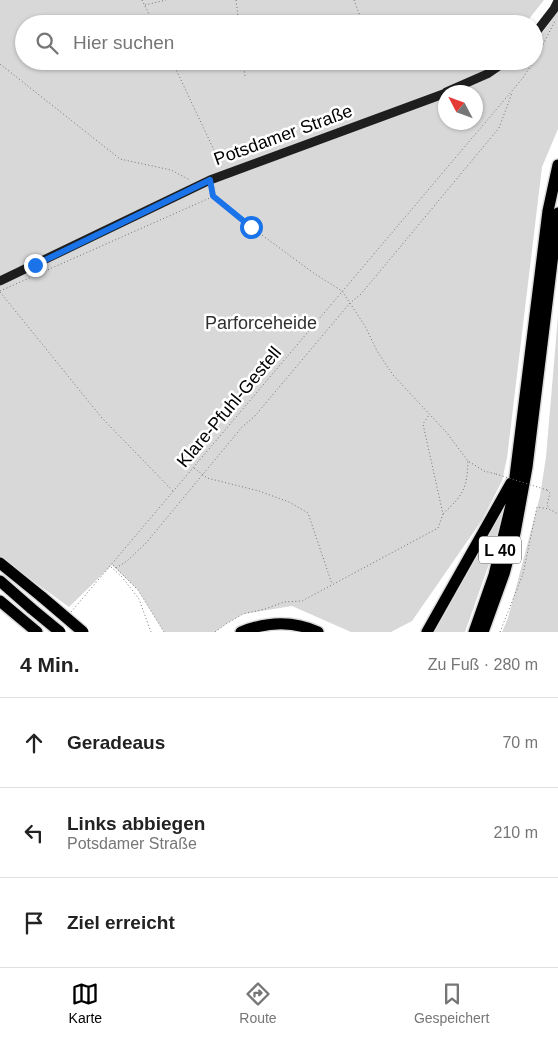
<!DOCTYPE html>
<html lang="de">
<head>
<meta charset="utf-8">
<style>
	:root { --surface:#fff; --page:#f2f2f2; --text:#222; --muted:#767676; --line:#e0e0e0; --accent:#000 }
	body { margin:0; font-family:Arial,sans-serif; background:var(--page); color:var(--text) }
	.compass { position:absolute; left:438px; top:85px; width:45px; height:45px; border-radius:50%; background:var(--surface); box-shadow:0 1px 4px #0004; rotate:311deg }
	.stop { position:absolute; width:15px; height:15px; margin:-11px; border:4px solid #1a73e8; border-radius:50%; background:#fff }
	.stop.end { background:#1a73e8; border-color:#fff; box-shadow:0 1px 5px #0008 }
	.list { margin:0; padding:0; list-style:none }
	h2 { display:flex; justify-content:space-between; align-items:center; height:65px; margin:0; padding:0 20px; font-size:21px }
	h2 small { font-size:16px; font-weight:400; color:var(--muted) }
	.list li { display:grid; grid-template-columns:32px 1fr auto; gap:15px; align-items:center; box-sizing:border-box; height:90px; padding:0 20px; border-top:1px solid var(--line) }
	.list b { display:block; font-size:19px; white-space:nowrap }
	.list p { margin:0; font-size:16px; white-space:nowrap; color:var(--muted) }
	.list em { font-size:16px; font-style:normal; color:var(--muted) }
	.icon { flex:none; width:28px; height:28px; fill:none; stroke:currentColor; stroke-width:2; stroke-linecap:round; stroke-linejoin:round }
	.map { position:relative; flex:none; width:558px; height:632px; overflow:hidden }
	.search { position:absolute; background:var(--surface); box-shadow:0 1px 4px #0004; left:15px; right:15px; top:15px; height:55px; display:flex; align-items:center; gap:12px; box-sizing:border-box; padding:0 18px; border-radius:28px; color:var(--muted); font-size:19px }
	.sheet { height:335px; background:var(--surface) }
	nav { display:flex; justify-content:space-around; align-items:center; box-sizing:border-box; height:70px; border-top:1px solid var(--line); background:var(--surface); font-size:14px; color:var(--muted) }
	nav a { display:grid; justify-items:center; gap:2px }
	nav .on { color:var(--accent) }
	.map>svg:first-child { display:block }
	.green { fill:#d8d8d8; fill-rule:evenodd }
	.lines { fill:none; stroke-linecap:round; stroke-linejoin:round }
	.highway-casing { stroke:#dbdbdb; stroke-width:14 }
	.path { stroke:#737373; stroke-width:1; stroke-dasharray:1 2.5; stroke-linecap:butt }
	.secondary { stroke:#1e1e1e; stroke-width:9 }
	.highway { stroke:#000; stroke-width:11 }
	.highway-bridge-casing { stroke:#dbdbdb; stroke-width:14; stroke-linecap:butt }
	.path-bridge { stroke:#737373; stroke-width:1; stroke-dasharray:1 2.5; stroke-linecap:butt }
	.highway-bridge { stroke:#000; stroke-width:11 }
	.route { stroke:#1a73e8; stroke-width:6 }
	.labels { text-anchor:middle; stroke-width:5; stroke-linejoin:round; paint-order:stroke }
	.shield { fill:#fff; stroke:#4c4c4c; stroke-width:1 }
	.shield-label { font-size:16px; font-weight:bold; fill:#000 }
	.street-label { font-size:18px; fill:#000; stroke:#fff }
	.park-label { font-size:18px; fill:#2f2f2f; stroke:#fff }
</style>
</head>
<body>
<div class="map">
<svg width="558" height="632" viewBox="0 0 558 632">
	<rect width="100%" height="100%" fill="#fff"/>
	<!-- green -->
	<path class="green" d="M0 0H544L525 24H24V61H494L496 72 510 61H534V41L540 36 558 11V129L542 167 507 458 502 481 482 520 412 621 391 632H351L292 606 243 614 226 624 215 632H164L138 590 112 565 69 607 0 557ZM446 92H476V122H446Z
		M558 316V632H502L508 618 540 496 546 457Z
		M504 507 489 564 465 632H432Z"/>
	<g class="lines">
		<defs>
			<path id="highway" d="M0 563 42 597
				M0 581 32 609
				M0 601 37 632
				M241 632C266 622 292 620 318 632
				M427 632 511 483
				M474 632 494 575 512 501 548 211 558 165
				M483 632 504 574 515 533 527 467 558 213"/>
		</defs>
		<!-- highway casing -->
		<use href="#highway" class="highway-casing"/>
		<!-- path -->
		<path class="path" d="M142 0 154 24
			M236 0 239 24
			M354 0 363 24
			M145 5 166 0
			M535 60 555 21
			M172 61 222 167
			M243 61 245 76
			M379 61 386 68
			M0 64 120 159 171 170 190 180
			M212 189 213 196 251 227 315 274 342 291 365 326 377 351 393 375 447 433 468 461 484 471 496 474
			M0 291 212 197
			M0 292 102 418 173 491
			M194 468 207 478 259 491 289 502 308 513 332 584
			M547 490 550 493 547 505 549 508
			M443 514C463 495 467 489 468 461
			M113 565 138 590 164 632
			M111 567 122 577 139 599 151 632
			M116 568 127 561 146 543 242 427 254 417 350 303 361 294 499 128 512 93
			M71 612 522 79 534 61
			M215 632 226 624 243 614 265 609 284 602 302 601 438 528 443 514 423 424 429 415
			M500 632 523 574 537 507 549 509 558 514"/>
		<!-- secondary -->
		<path class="secondary" d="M534 35 554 9 558 1
			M446 92 487 74 506 61
			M0 281 210 180 446 93"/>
		<!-- highway -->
		<use href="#highway" class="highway"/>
		<defs>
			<path id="highway-bridge" d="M42 597 83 632
				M32 609 60 632"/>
		</defs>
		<!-- highway-bridge casing -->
		<use href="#highway-bridge" class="highway-bridge-casing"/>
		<!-- path-bridge -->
		<path class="path-bridge" d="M496 474 547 490"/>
		<!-- highway-bridge -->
		<use href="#highway-bridge" class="highway-bridge"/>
	</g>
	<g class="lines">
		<!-- route -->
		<path class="route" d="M35 265 210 180 213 196 251 227"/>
	</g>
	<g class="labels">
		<!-- shield labels -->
		<rect class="shield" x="479" y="536.5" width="42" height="27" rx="4"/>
		<g class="shield-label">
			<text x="500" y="556">L 40</text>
		</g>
		<!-- street labels -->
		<g class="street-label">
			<text transform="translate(283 135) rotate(-20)" y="6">Potsdamer Straße</text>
			<text transform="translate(229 407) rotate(-50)" y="6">Klare-Pfuhl-Gestell</text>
		</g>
		<!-- park labels -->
		<g class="park-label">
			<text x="261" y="329">Parforceheide</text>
		</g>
	</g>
</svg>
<svg class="compass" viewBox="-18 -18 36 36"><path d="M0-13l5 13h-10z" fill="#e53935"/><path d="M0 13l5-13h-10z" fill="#767676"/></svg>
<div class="stop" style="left:251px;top:227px"></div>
<div class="stop end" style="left:35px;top:265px"></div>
<div class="search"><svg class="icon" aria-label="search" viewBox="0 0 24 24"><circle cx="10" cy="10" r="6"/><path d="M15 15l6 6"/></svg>Hier suchen</div>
</div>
<section class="sheet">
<h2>4 Min.<small>Zu Fuß · 280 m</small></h2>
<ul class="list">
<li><svg class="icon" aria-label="ahead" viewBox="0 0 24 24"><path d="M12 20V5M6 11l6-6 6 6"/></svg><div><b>Geradeaus</b></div><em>70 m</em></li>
<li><svg class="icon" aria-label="left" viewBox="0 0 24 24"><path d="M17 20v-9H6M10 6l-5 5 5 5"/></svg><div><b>Links abbiegen</b><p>Potsdamer Straße</p></div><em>210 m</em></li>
<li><svg class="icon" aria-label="arrive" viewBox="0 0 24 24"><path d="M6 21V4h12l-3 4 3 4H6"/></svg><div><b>Ziel erreicht</b></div></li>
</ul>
</section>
<nav>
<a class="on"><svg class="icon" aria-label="map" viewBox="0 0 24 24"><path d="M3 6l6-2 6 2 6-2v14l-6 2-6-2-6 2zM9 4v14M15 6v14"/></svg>Karte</a>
<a><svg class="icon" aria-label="directions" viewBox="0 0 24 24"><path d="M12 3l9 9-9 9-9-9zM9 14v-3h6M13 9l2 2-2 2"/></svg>Route</a>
<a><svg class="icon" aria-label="saved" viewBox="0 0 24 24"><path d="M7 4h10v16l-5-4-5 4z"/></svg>Gespeichert</a>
</nav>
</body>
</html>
